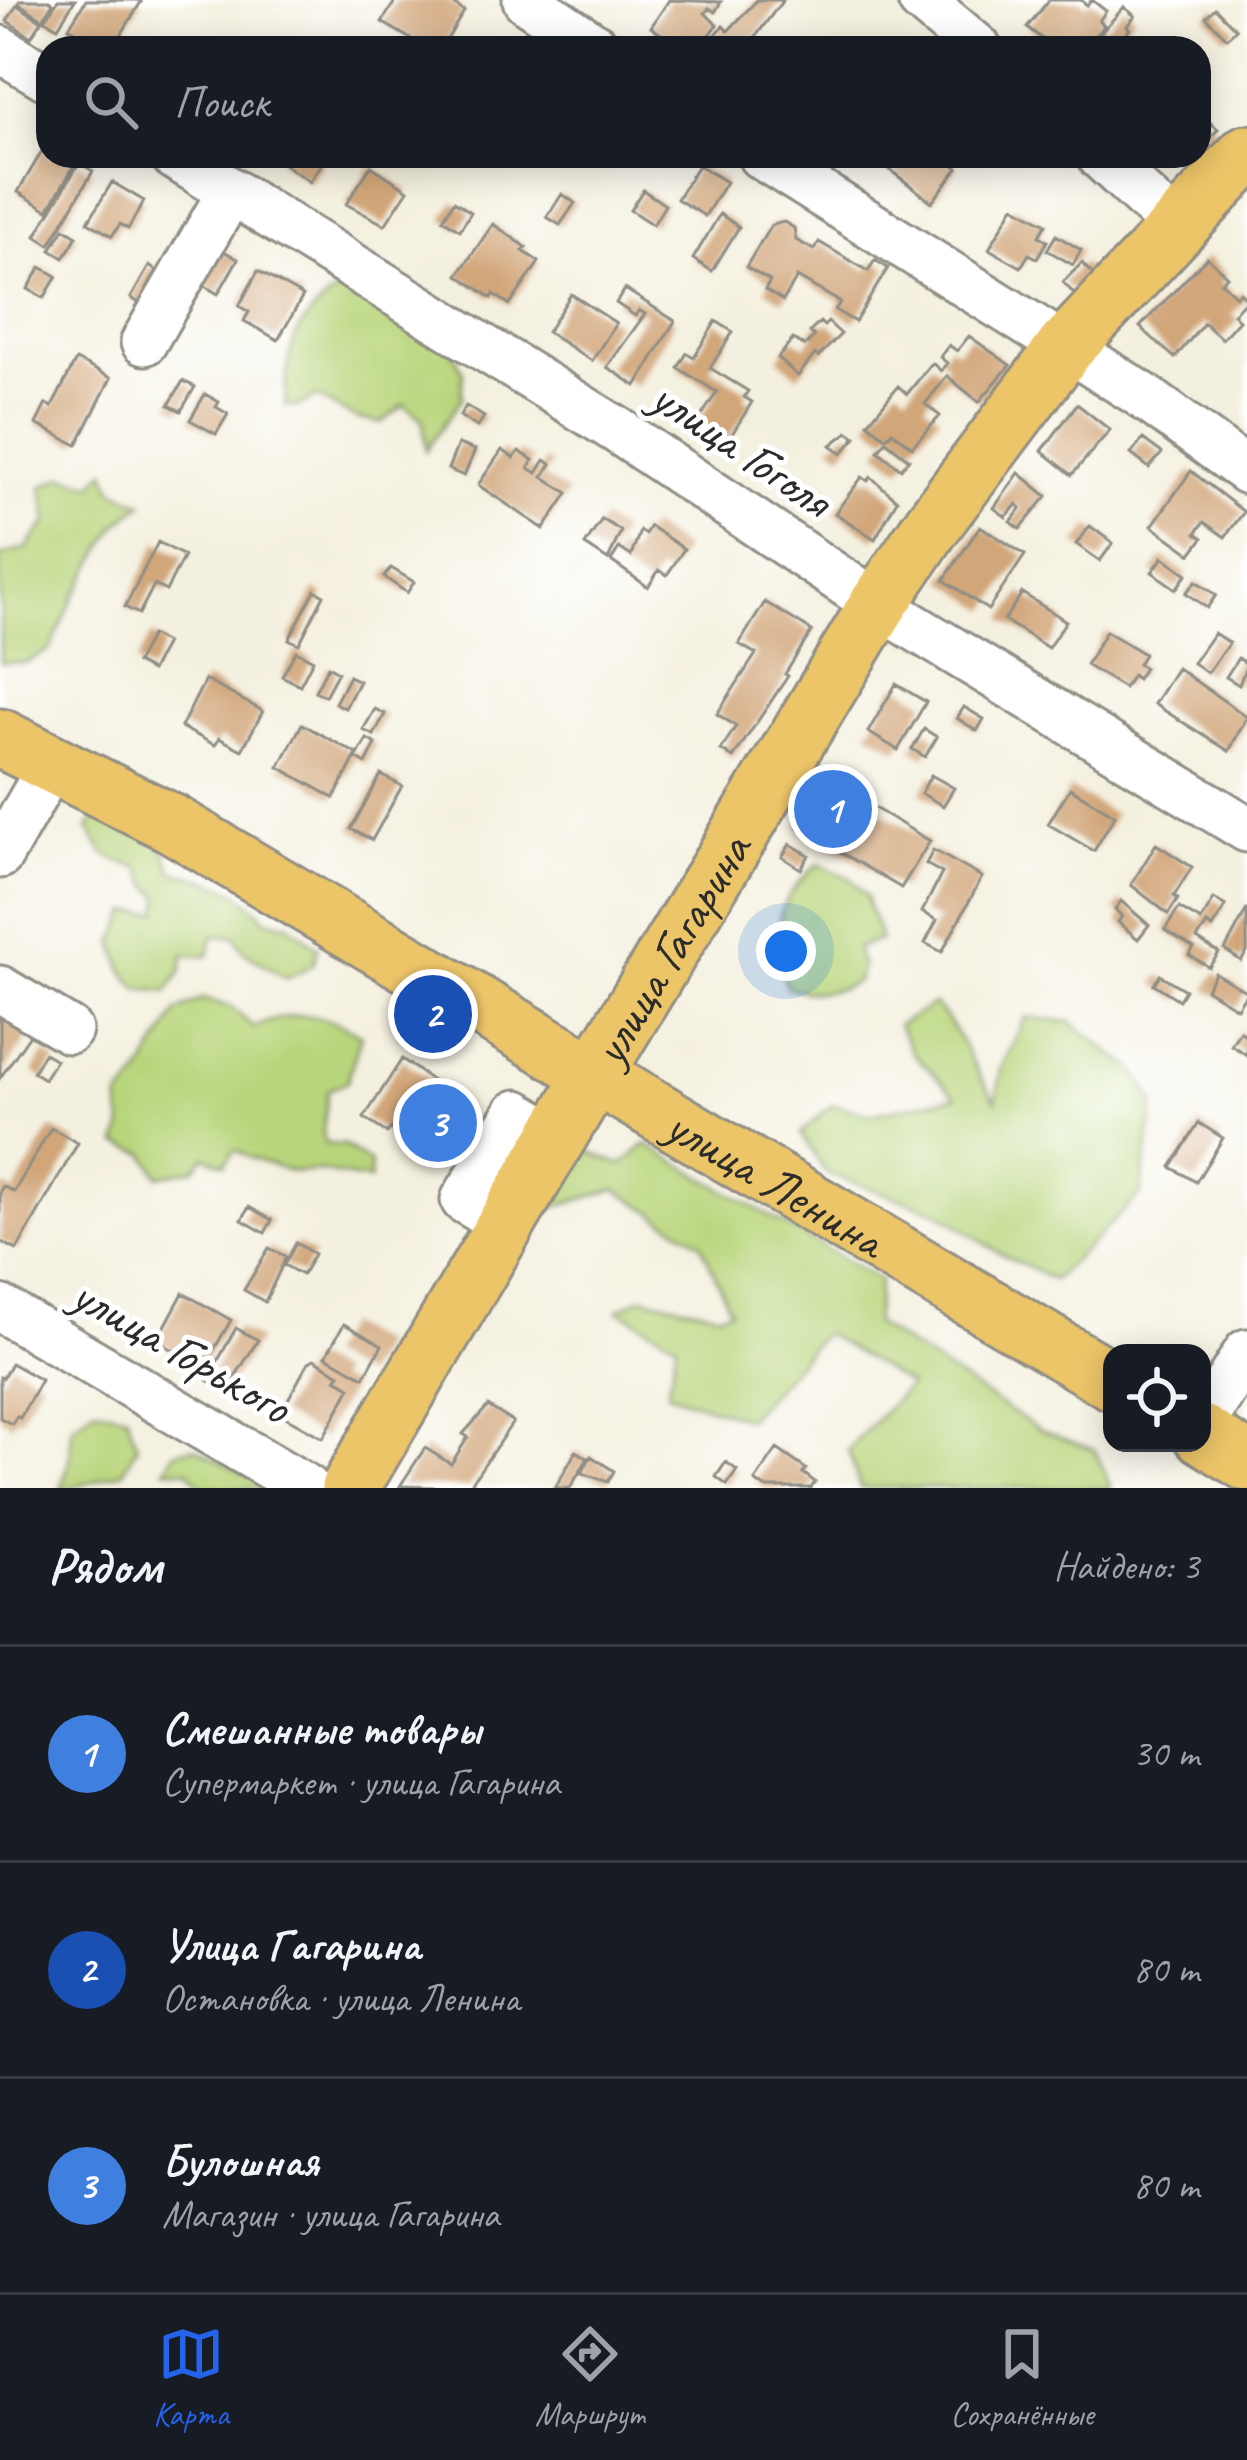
<!DOCTYPE html>
<html lang="ru">
<head>
<meta charset="utf-8">
<style>
	:root { --surface:#171b24; --page:#20242c; --text:#f1f3f6; --muted:#9ea1a6; --line:#363941; --accent:#2563eb }
	body { margin:0; font-family:Caveat,sans-serif; background:var(--page); color:var(--text) }
	.controls { position:absolute; right:36px; bottom:36px; display:grid; overflow:hidden; border-radius:24px; box-shadow:0 6px 30px #0003 }
	.controls button { width:108px; height:108px; display:grid; place-items:center; padding:0; border:0; border-bottom:3px solid var(--line); background:var(--surface); color:var(--text); font:60px sans-serif }
	.you { position:absolute; left:786px; top:951px; width:42px; height:42px; margin:-30px; border:9px solid #fff; border-radius:50%; background:#1a73e8; box-shadow:0 0 0 18px #1a73e833 }
	.badge { display:grid; place-items:center; width:78px; height:78px; border-radius:50%; background:var(--accent); color:#fff; font-size:39px; font-weight:700 }
	.pin { position:absolute; translate:-50% -50%; border:6px solid #fff; box-shadow:0 3px 12px #0006 }
	.list { margin:0; padding:0; list-style:none }
	h2 { display:flex; justify-content:space-between; align-items:center; height:156px; margin:0; padding:0 48px; font-size:51px }
	h2 small { font-size:39px; font-weight:400; color:var(--muted) }
	.list li { display:grid; grid-template-columns:78px 1fr auto; gap:36px; align-items:center; box-sizing:border-box; height:216px; padding:0 48px; border-top:3px solid var(--line) }
	.list b { display:block; font-size:45px; white-space:nowrap }
	.list p { margin:0; font-size:39px; white-space:nowrap; color:var(--muted) }
	.list em { font-size:39px; font-style:normal; color:var(--muted) }
	.icon { flex:none; width:66px; height:66px; fill:none; stroke:currentColor; stroke-width:2; stroke-linecap:round; stroke-linejoin:round }
	.map { position:relative; flex:none; width:1247px; height:1488px; overflow:hidden }
	.search { position:absolute; background:var(--surface); box-shadow:0 6px 30px #0003; left:36px; right:36px; top:36px; height:132px; display:flex; align-items:center; gap:30px; box-sizing:border-box; padding:0 42px; border-radius:36px; color:var(--muted); font-size:45px }
	.sheet { height:804px; background:var(--surface) }
	nav { display:flex; justify-content:space-around; align-items:center; box-sizing:border-box; height:168px; border-top:3px solid var(--line); background:var(--surface); font-size:33px; color:var(--muted) }
	nav a { display:grid; justify-items:center; gap:6px }
	nav .on { color:var(--accent) }
	.map>svg:first-child { display:block }
	.green { fill:#b9d57c; stroke:#728054; stroke-width:3 }
	.building { fill:#d1a679 }
	.lines { fill:none; stroke-linecap:round; stroke-linejoin:round }
	.minor-casing { stroke:#908e85; stroke-width:51 }
	.major-casing { stroke:#908e85; stroke-width:63 }
	.minor { stroke:#fff; stroke-width:45 }
	.major { stroke:#edc569; stroke-width:57 }
	.labels { text-anchor:middle; stroke-width:10; stroke-linejoin:round; paint-order:stroke }
	.street-label { font-size:51px; fill:#2b2b2b; stroke:#fff }
</style>
</head>
<body>
<div class="map">
<svg width="1247" height="1488" viewBox="0 0 1247 1488">
	<rect width="100%" height="100%" fill="#fff"/>
	<filter id="ink" filterUnits="userSpaceOnUse"><feTurbulence type="fractalNoise" baseFrequency=".00833" numOctaves="2"/><feDisplacementMap in="SourceGraphic" scale="24" xChannelSelector="R" yChannelSelector="G"/><feConvolveMatrix kernelMatrix="1 2 1 2 8 2 1 2 1" color-interpolation-filters="sRGB"/></filter>
	<filter id="wash" filterUnits="userSpaceOnUse"><feTurbulence type="fractalNoise" baseFrequency=".004" numOctaves="4" result="noise"/><feDisplacementMap in="SourceGraphic" scale="48" xChannelSelector="R" yChannelSelector="G"/><feGaussianBlur stdDeviation="2.7" result="paint"/><feColorMatrix in="noise" values="0 0 0 0 0 0 0 0 0 0 0 0 0 0 0 0 0 1.4 0 .05"/><feComposite in="paint" operator="in"/></filter>
	<g filter="url(#wash)">
		<rect width="100%" height="100%" fill="#f4f0df"/>
		<!-- green -->
		<path class="green" d="M340 289 451 347 463 372 461 399 426 450 423 420 404 405 381 423 357 419 317 397 297 407 285 406C287 348 291 325 340 289Z
			M106 470 113 490 143 503 117 525 73 599 50 650 25 663 0 662V556L27 548 48 521 42 487 64 476 92 485Z
			M101 814 158 836 173 871C210 881 242 887 265 919L290 925 318 948 313 965 286 978 243 951 235 936H213L209 956 184 955 181 973 167 992 139 989 124 972 114 942 129 912H158L161 897 148 884 140 867C107 860 103 857 88 827Z
			M818 864 850 878 867 897C867 915 880 923 880 940L856 948 862 966 857 981C833 995 814 994 787 987L780 971 786 953C766 919 792 886 818 864Z
			M202 999 230 1006 253 1027C295 1010 321 1011 361 1035L347 1082 328 1090 323 1132 325 1144 344 1145 370 1163V1180C352 1179 337 1174 321 1171 311 1170 300 1174 291 1171 271 1166 254 1160 235 1150L225 1164 205 1156 194 1169 159 1176 145 1153 118 1144 123 1125 119 1099 139 1077 177 1012Z
			M934 1004C962 1033 972 1069 996 1101L1001 1069 1026 1017 1071 1022 1134 1070 1155 1103 1141 1194 1053 1280 996 1251 939 1212 826 1173 801 1133 832 1105 871 1114 956 1096 912 1052 898 1025Z
			M646 1144 879 1280 874 1324 1041 1431 1095 1450 1111 1488H860L848 1450 909 1385 824 1333 747 1419 667 1393 677 1343 618 1310 642 1297 719 1313 730 1310 701 1243 616 1189 549 1209 583 1149 622 1165Z
			M95 1408 127 1415 137 1446 123 1472C99 1477 85 1488 61 1488L70 1458 72 1427Z
			M194 1447 269 1488H203L188 1470 165 1469 175 1452Z"/>
		<g id="blocks">
			<!-- building -->
			<path class="building" d="M20 0H49L53 3 43 19 18 3Z
				M58 0H75L58 27 45 20Z
				M86 0H137L141 2 113 48H103L69 27Z
				M396 0H447L464 11 442 48H426L382 22Z
				M669 0 721 2 715 12 709 8 705 13 717 25 705 42 701 39 695 48H681L651 27Z
				M757 0H783L747 48H714L719 42 713 38 723 26 728 31Z
				M1049 0H1081L1087 5 1092 0 1106 11 1099 21 1104 25 1086 48H1053L1027 27Z
				M17 5 42 21 31 37 7 21Z
				M1124 7 1135 16 1127 26 1130 29 1114 48H1096L1102 41 1097 37Z
				M1215 8 1236 29 1227 38 1206 17Z
				M1199 113 1218 129 1199 152Z
				M48 141V156H80L48 210 18 192Z
				M283 156H327L310 182 279 161Z
				M888 156H942L958 168 932 202 886 167Z
				M79 163 93 171 50 245 36 236Z
				M698 165 726 182 705 216 677 199Z
				M371 166 408 190 385 225 346 204Z
				M112 182 144 201 128 229 120 224 112 236 88 222Z
				M643 190 665 205 653 225 630 210Z
				M562 194 575 203 560 225 547 217Z
				M454 201 471 212 460 230 443 219Z
				M1014 206 1046 224 1039 236 1047 241 1037 258 1029 254 1021 267 989 249Z
				M720 214 739 227 712 271 693 259Z
				M784 222 794 228 796 240 814 250 819 242 868 271 875 260 888 268 855 322 835 310 840 302 797 277 783 301 765 290 770 281 746 267 771 225Z
				M493 224 526 247 523 251 539 262 510 305 494 294 492 298 458 275Z
				M64 228 77 236 64 258 51 250Z
				M1056 235 1081 250 1073 265 1047 250Z
				M213 245 238 259 218 294 193 279Z
				M1207 257 1227 276 1221 282 1236 296 1240 292 1247 299 1233 314 1239 320 1222 339 1204 323 1175 358 1140 327Z
				M1082 263 1095 277 1076 296 1063 282Z
				M149 266 162 274 144 306 131 298Z
				M41 267 57 276 44 298 28 289Z
				M258 271 303 296 278 340 244 321 249 312 239 306Z
				M625 289 675 321 636 386 607 367 645 314 639 310 635 316 616 303Z
				M571 294 616 323 592 361 547 332Z
				M716 321 733 332 710 368 748 391 744 397 752 402 727 442 697 423 717 392 678 368 687 353 694 357Z
				M820 322 824 326 828 322 841 334 818 357 815 354 798 376 778 358 793 339 805 346 814 336 810 332Z
				M969 336 1010 365 979 402 947 376 925 404 940 416 912 447 892 431 886 438 868 423 898 386 907 394 932 363 941 371 947 363 940 357 949 345 957 351Z
				M76 360 111 378 77 445 36 424 46 404 52 407Z
				M183 381 195 387 181 411 169 405Z
				M205 394 219 402 216 407 228 414 216 434 190 420Z
				M1077 404 1110 430 1072 475 1042 451Z
				M466 406 484 417 477 427 460 416Z
				M848 432 856 437 842 454 831 445Z
				M1143 439 1162 453 1149 468 1131 454Z
				M886 441 909 459 901 469 878 451Z
				M458 444 475 450 464 476 448 469Z
				M502 450 514 458 519 451 533 460 529 468 537 473 545 460 551 464 543 477 568 493 544 529 478 485Z
				M1191 471 1244 512 1225 537 1204 522 1196 533 1203 538 1191 554 1152 526Z
				M1019 473 1047 496 1020 529 1011 522 1021 508 1017 504 1006 517 994 508Z
				M862 477 868 481 871 477 897 500 875 539 835 513Z
				M602 519 621 531 608 560 585 545Z
				M650 526 684 549 667 575 659 570 648 587 611 561 619 548 631 556 640 531 645 534Z
				M980 526 1025 555 988 610 944 580Z
				M1090 526 1113 543 1100 561 1076 544Z
				M158 542 184 556 166 591 154 585 139 614 125 607Z
				M1163 557 1187 574 1176 589 1152 572Z
				M391 568 414 582 407 593 384 577Z
				M1196 581 1216 595 1207 608 1186 593Z
				M315 590 324 595 299 644 289 639Z
				M1022 593 1066 621 1048 648 1004 620Z
				M765 602 812 631 785 674 788 676 733 758 721 750 736 726 717 714 756 654 739 644Z
				M1106 631 1144 654 1138 664 1144 668 1137 679 1132 675 1124 688 1086 665Z
				M1214 633 1229 643 1207 673 1193 663Z
				M151 635 166 643 151 671 136 663Z
				M296 651 313 660 300 685 282 676Z
				M1238 658 1247 664 1239 685 1226 677Z
				M328 666 338 672 325 696 315 691Z
				M1177 668 1247 717 1229 751 1154 704Z
				M349 676 359 681 345 708 335 703Z
				M205 680 263 711 242 750 219 738 215 745 181 727Z
				M896 684 926 702 898 750 868 732Z
				M964 707 984 719 977 731 957 718Z
				M375 709 385 714 374 735 363 730Z
				M302 724 357 754 334 798 279 767Z
				M924 729 937 737 925 757 912 749Z
				M367 739 376 744 366 764 356 758Z
				M381 775 402 786 372 840 351 829Z
				M931 775 954 788 943 806 921 793Z
				M826 779 930 841 901 888 798 827Z
				M1070 788 1115 815 1094 851 1048 824Z
				M790 844 809 855 801 869 782 857Z
				M1156 844 1192 867 1174 896 1178 899 1168 914 1131 885Z
				M933 850 982 877 942 952 925 943 937 920 922 912 942 873 926 864Z
				M1214 899 1226 906 1213 928 1207 924 1197 939 1219 953 1209 967 1189 955 1194 948 1165 930 1179 908 1201 921Z
				M1121 901 1149 925 1138 939 1118 922 1122 916 1115 910Z
				M1247 909V952L1241 961 1225 950Z
				M1215 973 1247 992 1237 1008 1206 989Z
				M1160 975 1185 990 1179 1000 1154 984Z
				M0 1014 31 1033 0 1078Z
				M1240 1031 1247 1036V1055L1231 1045Z
				M44 1053 56 1060 44 1079 33 1072Z
				M402 1059 453 1096 458 1095 462 1109 456 1110 458 1118 434 1156 391 1128 387 1133 364 1118Z
				M1199 1123 1223 1138 1196 1182 1171 1167Z
				M51 1128 78 1143 17 1250 0 1241V1191L3 1186 14 1192Z
				M249 1207 272 1220 265 1233 242 1220Z
				M296 1243 314 1254 302 1275 284 1265Z
				M269 1248 286 1257 265 1302 244 1290Z
				M183 1293 231 1320 204 1367 157 1341Z
				M344 1324 382 1345 364 1377 326 1356Z
				M236 1328 258 1340 226 1391 207 1380Z
				M314 1359 340 1374 336 1379 351 1387 323 1438 280 1414 308 1363Z
				M11 1363 41 1380 20 1418 17 1416 12 1424 0 1418V1377L3 1378Z
				M488 1406 513 1422 468 1488 400 1486 425 1448 451 1464 468 1437 463 1434Z
				M777 1449 806 1469 803 1473 815 1482 811 1488H765L755 1481Z
				M576 1451 588 1458 570 1488H555Z
				M591 1456 614 1471 608 1482 582 1473Z
				M726 1462 737 1470 727 1485 716 1477Z"/>
		</g>
	</g>
	<g filter="url(#ink)">
		<use href="#blocks" fill-opacity="0" stroke="#908e85" stroke-width="3"/>
		<g class="lines">
			<defs>
				<path id="minor" d="M526 0 597 48
					M921 0 978 48
					M0 49 48 78
					M174 156 617 430 878 605 1247 829
					M761 156 1142 395 1247 471
					M1100 156 1177 228
					M144 342 231 191
					M0 855 53 762
					M0 989 69 1030
					M505 1224 464 1200 517 1113 557 1137
					M0 1308 307 1488
					M1202 1424 1247 1352"/>
				<g id="major">
					<path id="s1" d="M0 738 171 823 1112 1381"/>
					<path d="M1202 1434 1247 1462"/>
					<path id="s2" d="M350 1488 594 1075 878 605 932 525 1066 347 1247 154"/>
				</g>
			</defs>
			<!-- minor casing -->
			<use href="#minor" class="minor-casing"/>
			<!-- major casing -->
			<use href="#major" class="major-casing"/>
			<!-- minor -->
			<use href="#minor" class="minor"/>
			<!-- major -->
			<use href="#major" class="major"/>
		</g>
	</g>
	<g class="labels">
		<!-- street labels -->
		<g class="street-label">
			<text transform="translate(742 447) rotate(34)" y="18">улица Гоголя</text>
			<text dy="18" stroke="none"><textPath href="#s2" startOffset="627">улица Гагарина</textPath></text>
			<text dy="18" stroke="none"><textPath href="#s1" startOffset="894">улица Ленина</textPath></text>
			<text transform="translate(182 1349) rotate(30)" y="18">улица Горького</text>
		</g>
	</g>
</svg>
<div class="controls">
<button><svg class="icon" aria-label="locate" viewBox="0 0 24 24"><circle cx="12" cy="12" r="6"/><path d="M12 2v4M12 18v4M2 12h4M18 12h4"/></svg></button>
</div>
<div class="you"></div>
<div class="pin badge" style="left:833px;top:809px;background:#3f7fe0">1</div>
<div class="pin badge" style="left:433px;top:1014px;background:#1a4fb4">2</div>
<div class="pin badge" style="left:438px;top:1123px;background:#3f7fe0">3</div>
<div class="search"><svg class="icon" aria-label="search" viewBox="0 0 24 24"><circle cx="10" cy="10" r="6"/><path d="M15 15l6 6"/></svg>Поиск</div>
</div>
<section class="sheet">
<h2>Рядом<small>Найдено: 3</small></h2>
<ul class="list">
<li><span class="badge" style="background:#3f7fe0">1</span><div><b>Смешанные товары</b><p>Супермаркет · улица Гагарина</p></div><em>30 m</em></li>
<li><span class="badge" style="background:#1a4fb4">2</span><div><b>Улица Гагарина</b><p>Остановка · улица Ленина</p></div><em>80 m</em></li>
<li><span class="badge" style="background:#3f7fe0">3</span><div><b>Булошная</b><p>Магазин · улица Гагарина</p></div><em>80 m</em></li>
</ul>
</section>
<nav>
<a class="on"><svg class="icon" aria-label="map" viewBox="0 0 24 24"><path d="M3 6l6-2 6 2 6-2v14l-6 2-6-2-6 2zM9 4v14M15 6v14"/></svg>Карта</a>
<a><svg class="icon" aria-label="directions" viewBox="0 0 24 24"><path d="M12 3l9 9-9 9-9-9zM9 14v-3h6M13 9l2 2-2 2"/></svg>Маршрут</a>
<a><svg class="icon" aria-label="saved" viewBox="0 0 24 24"><path d="M7 4h10v16l-5-4-5 4z"/></svg>Сохранённые</a>
</nav>
</body>
</html>
